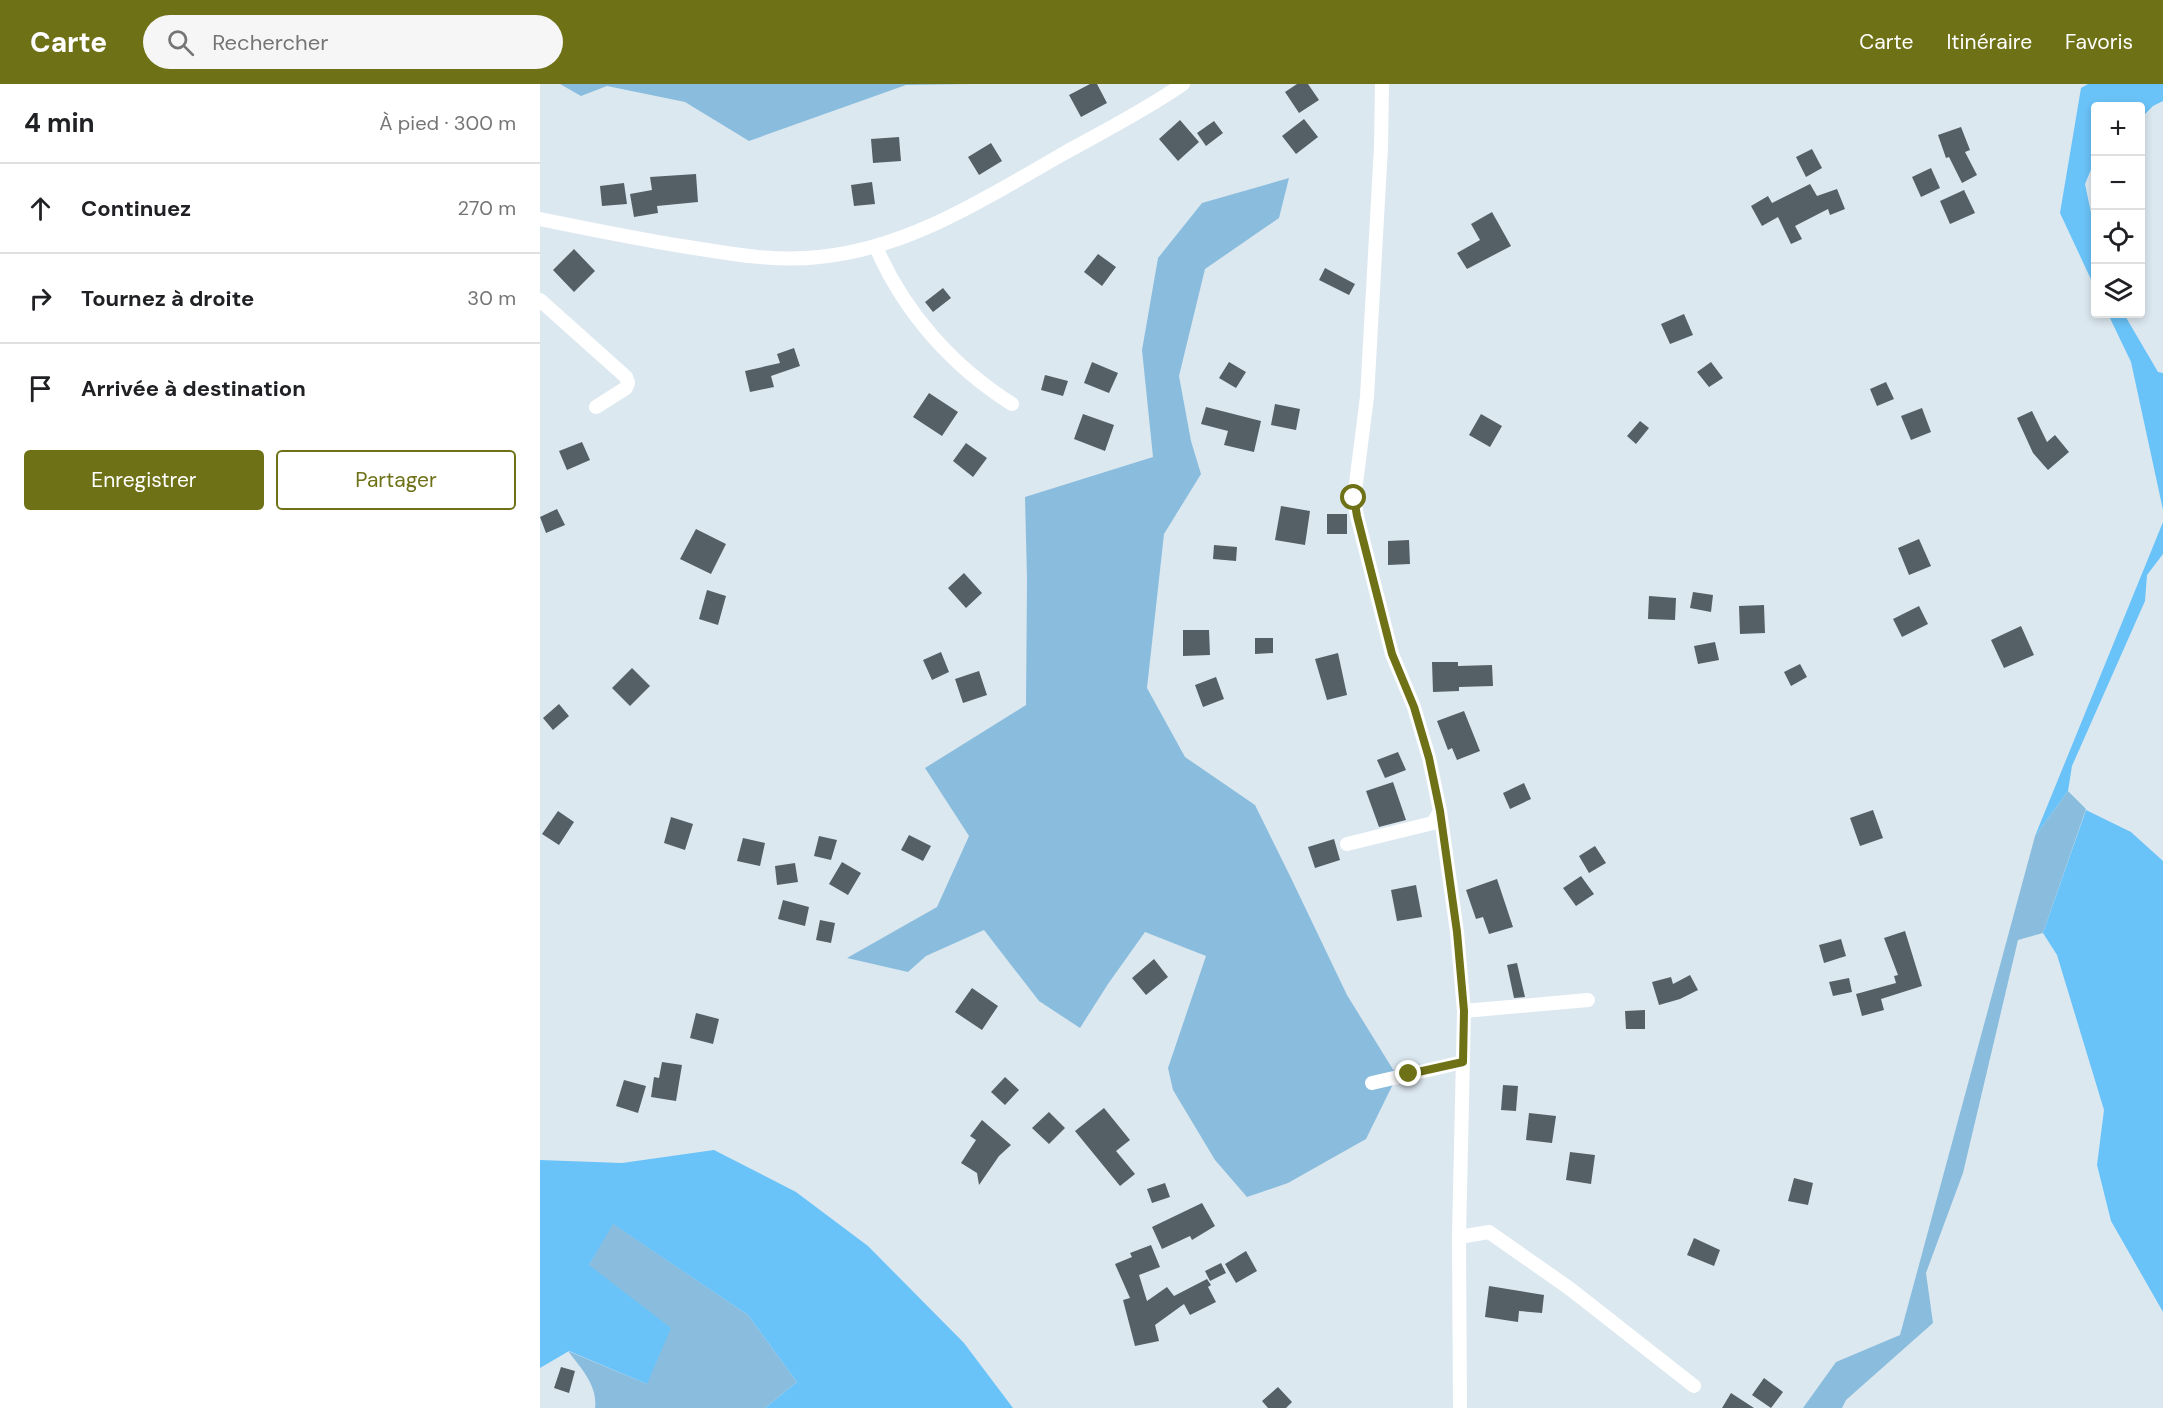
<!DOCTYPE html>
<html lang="fr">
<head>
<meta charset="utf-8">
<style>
	:root { --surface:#fff; --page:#f6f6f6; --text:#202124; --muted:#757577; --line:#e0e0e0; --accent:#6e7116 }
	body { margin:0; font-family:"DM Sans",sans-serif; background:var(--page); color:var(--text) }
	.controls { position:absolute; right:18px; top:18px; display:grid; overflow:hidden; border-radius:6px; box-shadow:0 3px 9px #0003 }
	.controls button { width:54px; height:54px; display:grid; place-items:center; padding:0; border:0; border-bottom:2px solid var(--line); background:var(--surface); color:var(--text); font:30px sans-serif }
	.stop { position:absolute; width:18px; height:18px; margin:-14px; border:4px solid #6e7116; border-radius:50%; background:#fff }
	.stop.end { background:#6e7116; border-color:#fff; box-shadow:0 2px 6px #0008 }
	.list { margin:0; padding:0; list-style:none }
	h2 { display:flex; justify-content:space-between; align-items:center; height:78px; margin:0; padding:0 24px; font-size:26px }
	h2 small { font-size:20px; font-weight:400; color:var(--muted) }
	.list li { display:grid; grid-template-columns:39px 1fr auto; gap:18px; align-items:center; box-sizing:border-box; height:90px; padding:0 24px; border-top:2px solid var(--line) }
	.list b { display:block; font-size:22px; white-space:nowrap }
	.list em { font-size:20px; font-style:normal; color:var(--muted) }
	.actions { display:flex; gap:12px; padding:18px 24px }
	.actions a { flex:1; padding:14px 0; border:2px solid var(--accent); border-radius:6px; text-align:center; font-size:21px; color:var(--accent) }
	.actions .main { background:var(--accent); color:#fff }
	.icon { flex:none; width:33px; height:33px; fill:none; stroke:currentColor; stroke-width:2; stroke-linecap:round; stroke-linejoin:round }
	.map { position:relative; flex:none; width:1623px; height:1324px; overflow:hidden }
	header { display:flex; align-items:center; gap:36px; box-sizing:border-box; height:84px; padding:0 30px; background:var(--accent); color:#fff }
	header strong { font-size:28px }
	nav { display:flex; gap:33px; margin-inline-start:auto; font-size:21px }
	.search { width:420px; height:54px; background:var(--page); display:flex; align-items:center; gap:15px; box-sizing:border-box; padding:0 21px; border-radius:33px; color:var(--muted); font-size:22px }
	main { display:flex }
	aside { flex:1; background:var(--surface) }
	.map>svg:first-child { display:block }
	.green { fill:#8abddd }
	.forest { fill:#6ac3f8 }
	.building { fill:#545f66 }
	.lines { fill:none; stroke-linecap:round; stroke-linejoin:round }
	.street { stroke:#fff; stroke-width:14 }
	.route { stroke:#6e7116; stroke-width:8 }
</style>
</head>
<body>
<header>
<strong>Carte</strong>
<div class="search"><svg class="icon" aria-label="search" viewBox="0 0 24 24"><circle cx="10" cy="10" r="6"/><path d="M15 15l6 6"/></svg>Rechercher</div>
<nav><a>Carte</a><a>Itinéraire</a><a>Favoris</a></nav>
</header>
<main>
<aside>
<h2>4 min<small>À pied · 300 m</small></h2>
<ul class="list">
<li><svg class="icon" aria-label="ahead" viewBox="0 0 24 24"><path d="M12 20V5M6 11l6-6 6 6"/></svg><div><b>Continuez</b></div><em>270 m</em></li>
<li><svg class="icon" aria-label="right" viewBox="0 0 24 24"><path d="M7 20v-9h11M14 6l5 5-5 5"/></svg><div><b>Tournez à droite</b></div><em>30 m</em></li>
<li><svg class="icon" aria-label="arrive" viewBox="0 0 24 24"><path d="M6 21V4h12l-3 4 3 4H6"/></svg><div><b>Arrivée à destination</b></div></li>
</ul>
<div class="actions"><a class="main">Enregistrer</a><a>Partager</a></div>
</aside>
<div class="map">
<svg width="1623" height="1324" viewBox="0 0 1623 1324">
	<rect width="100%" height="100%" fill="#dce8f0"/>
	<!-- green -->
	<path class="green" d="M20 0H430L366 1 209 57 145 18 67 2 41 12Z
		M749 94 739 134 665 185 639 292 651 357 661 390 624 450 607 604 645 673 715 721 751 794 807 911 857 992 826 1055 748 1099 707 1113 675 1076 633 1006 628 984 666 872 605 848 568 900 540 944 499 917 444 846 386 872 368 888 307 874 397 823 429 752 385 684 486 621 487 495 485 413 613 373 602 266 618 174 662 119Z
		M1528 707 1546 725 1503 849 1478 856 1423 1089 1386 1189 1393 1239 1306 1316 1302 1324H1263L1296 1278 1360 1251 1495 752Z
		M72 1139 208 1231 257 1298 225 1324H55C58 1302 41 1284 28 1267L107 1300 49 1181Z"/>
	<!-- forest -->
	<path class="forest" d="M1548 0H1623V17L1613 22 1601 34 1600 22H1556L1555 76 1545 100 1555 148V204L1520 129 1541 4Z
		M1568 230H1584L1618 288 1623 289V426L1591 278Z
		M1623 438V470L1607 491 1605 517 1532 682 1528 707 1495 752Z
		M1546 726 1591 748 1623 777V1228L1571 1137 1557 1081 1564 1026 1517 871 1503 849Z
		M174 1066 256 1108 328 1162 424 1259 473 1324H225L257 1298 208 1231 73 1140 49 1181 131 1244 107 1300 29 1267 0 1284V1076L82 1079Z"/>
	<!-- building -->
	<path class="building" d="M550 0H557L567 19 541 33 529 11Z
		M757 0H768L779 16 759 29 745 8Z
		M764 35 778 53 756 70 742 52Z
		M640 36 659 58 638 77 619 55Z
		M674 37 683 49 666 62 657 49Z
		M1421 43 1430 66 1425 68 1437 91 1422 99 1409 73 1406 74 1398 51Z
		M359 53 361 77 333 79 331 55Z
		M451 59 462 77 439 91 428 73Z
		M1272 65 1282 84 1266 93 1256 73Z
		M1391 84 1400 104 1381 113 1372 93Z
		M156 90 158 118 117 122 118 129 94 133 90 110 112 106 110 93Z
		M332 98 335 120 314 122 311 101Z
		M84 99 87 120 62 122 60 102Z
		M1270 100 1277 112 1297 105 1305 125 1290 131 1288 125 1255 142 1262 155 1251 160 1238 133 1222 142 1211 122 1228 112 1232 119Z
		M1424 106 1435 129 1410 140 1400 117Z
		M952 128 971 162 927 185 917 169 940 156 931 140Z
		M34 165 55 187 34 208 13 186Z
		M558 170 576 183 562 202 544 188Z
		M785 184 815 200 809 211 779 196Z
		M403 204 411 214 393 228 385 218Z
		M1144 230 1153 251 1130 260 1121 240Z
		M254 264 260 282 231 292 234 303 210 308 205 287 240 279 237 270Z
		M552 278 578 289 569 309 544 299Z
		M689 278 706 288 696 304 679 294Z
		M1171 278 1183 294 1169 303 1157 288Z
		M505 291 528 297 523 312 501 306Z
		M1346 298 1354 315 1337 322 1330 305Z
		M389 309 418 328 402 352 373 333Z
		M735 320 760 325 756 346 731 341Z
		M666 323 721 337 714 368 684 361 688 347 661 340Z
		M1382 324 1391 348 1371 356 1361 332Z
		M1492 327 1507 358 1515 351 1529 368 1508 386 1493 369 1477 334Z
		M543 330 574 341 565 367 534 355Z
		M941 330 962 342 950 363 929 351Z
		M1100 337 1109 344 1096 360 1087 352Z
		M42 358 50 376 27 386 19 367Z
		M426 359 447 374 433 393 413 377Z
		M741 422 770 427 765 461 735 456Z
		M17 425 25 441 6 449 0 433Z
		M787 430H807V450H787Z
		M156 445 186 460 171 490 140 475Z
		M1379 455 1391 482 1369 491 1358 464Z
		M869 456 870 480 848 481V457Z
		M674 461 697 463 696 477 673 475Z
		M424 489 442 509 426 524 408 504Z
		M167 506 186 512 178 541 159 535Z
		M1153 508 1173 511 1171 528 1150 524Z
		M1109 512 1136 514 1135 536 1108 535Z
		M1224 521 1225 549 1200 550 1199 522Z
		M1379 522 1388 540 1362 553 1353 535Z
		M1481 542 1494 571 1464 584 1451 556Z
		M643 546H669L670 571 643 572Z
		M715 554H733V569L715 570Z
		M1175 558 1179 576 1158 580 1154 562Z
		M401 568 409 588 392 596 383 576Z
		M798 569 807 611 787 616 775 575Z
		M892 578H918V582L952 581 953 602 919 603V607L893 608Z
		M1260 580 1267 593 1251 602 1244 588Z
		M92 584 110 602 90 622 72 604Z
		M439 587 447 611 423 619 415 595Z
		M676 593 684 615 663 623 655 601Z
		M19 620 29 632 13 646 3 634Z
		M924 627 940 667 917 676 912 664 908 666 897 637Z
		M858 668 866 686 845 694 837 676Z
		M853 698 866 736 839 743 826 707Z
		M984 699 991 715 970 725 963 709Z
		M1333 726 1343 754 1320 762 1310 734Z
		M18 727 34 738 19 761 2 750Z
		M131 733 153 740 145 766 124 759Z
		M369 751 391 762 383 777 361 766Z
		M279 752 297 756 291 776 274 772Z
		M203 754 225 759 220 782 197 777Z
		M794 755 800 776 775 784 768 763Z
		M1055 762 1066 779 1049 789 1039 772Z
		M302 778 321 789 308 811 289 800Z
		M255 779 258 798 237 801 235 782Z
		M1041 792 1054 810 1036 822 1023 804Z
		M957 795 973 843 949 850 943 833 936 835 926 806Z
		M876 801 882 833 857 837 851 806Z
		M243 816 269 823 265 842 238 835Z
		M280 836 295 839 291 859 276 856Z
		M1365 847 1382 902 1341 915 1344 926 1322 932 1316 910 1356 899 1354 892 1358 891 1344 854Z
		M1301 855 1306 872 1284 879 1279 861Z
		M614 875 628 893 606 911 592 894Z
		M977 879 985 913 974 914 967 881Z
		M1150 891 1158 906 1140 915 1119 921 1112 898 1131 893 1133 900Z
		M1309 894 1312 908 1293 912 1289 898Z
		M432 904 458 922 442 946 415 928Z
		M1105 926V945H1086L1085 927Z
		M156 929 179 935 173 960 150 954Z
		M122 978 142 981 136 1017 111 1013 114 993 119 994Z
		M465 993 479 1006 465 1021 451 1008Z
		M84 996 106 1002 98 1029 76 1022Z
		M963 1001 978 1002 976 1027 961 1026Z
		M564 1024 590 1056 576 1067 595 1090 580 1102 535 1047Z
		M509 1028 525 1044 509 1060 492 1044Z
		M989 1029 1016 1032 1012 1059 986 1056Z
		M442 1036 471 1061 459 1072 439 1101 437 1089 421 1079 436 1056 430 1052Z
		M1030 1068 1055 1071 1051 1100 1026 1096Z
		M1254 1094 1273 1099 1268 1121 1248 1117Z
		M625 1099 630 1113 612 1119 607 1105Z
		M662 1119 675 1142 652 1156 650 1152 622 1165 612 1143Z
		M1154 1154 1180 1166 1174 1182 1147 1171Z
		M611 1161 620 1183 599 1191 607 1217 627 1203 634 1212 667 1195 671 1201 668 1203 676 1218 650 1231 644 1220 615 1241 619 1257 595 1262 583 1216 590 1214 575 1180 592 1173 590 1169Z
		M706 1167 717 1187 696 1199 685 1180Z
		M681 1179 686 1189 670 1197 665 1187Z
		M949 1202 1004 1211 1002 1229 979 1227 978 1238 945 1233Z
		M21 1283 35 1287 29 1309 14 1304Z
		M1224 1294 1243 1308 1231 1324 1212 1311Z
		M738 1303 752 1318 746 1324H728L722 1317Z
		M1191 1309 1214 1324H1182Z"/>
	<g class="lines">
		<!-- street -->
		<path class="street" d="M842 0 841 63 827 313 814 415 817 432 852 570 874 623 889 674 900 727 917 848 924 927 919 1153 920 1324
			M0 135C49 145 98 155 148 163 191 170 235 178 279 173 367 165 446 114 521 71 562 48 604 27 643 0
			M336 163C364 228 412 282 472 320
			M0 216 86 293 88 299 86 304 56 323
			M807 760 893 739 900 727
			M924 927 1048 916
			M832 999 923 978
			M919 1153 949 1148 1029 1204 1154 1302"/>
	</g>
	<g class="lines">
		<!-- route -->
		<path class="route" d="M814 414 817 432 852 570 874 623 889 674 900 727 917 848 924 927 923 978 869 990"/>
	</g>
</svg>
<div class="controls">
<button>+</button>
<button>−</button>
<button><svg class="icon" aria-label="locate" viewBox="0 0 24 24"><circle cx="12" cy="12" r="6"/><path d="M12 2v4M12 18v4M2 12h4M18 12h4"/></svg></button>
<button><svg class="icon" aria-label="layers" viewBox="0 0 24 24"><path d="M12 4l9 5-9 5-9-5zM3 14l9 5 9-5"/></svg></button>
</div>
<div class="stop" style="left:814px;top:414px"></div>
<div class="stop end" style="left:869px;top:990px"></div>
</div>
</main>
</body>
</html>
